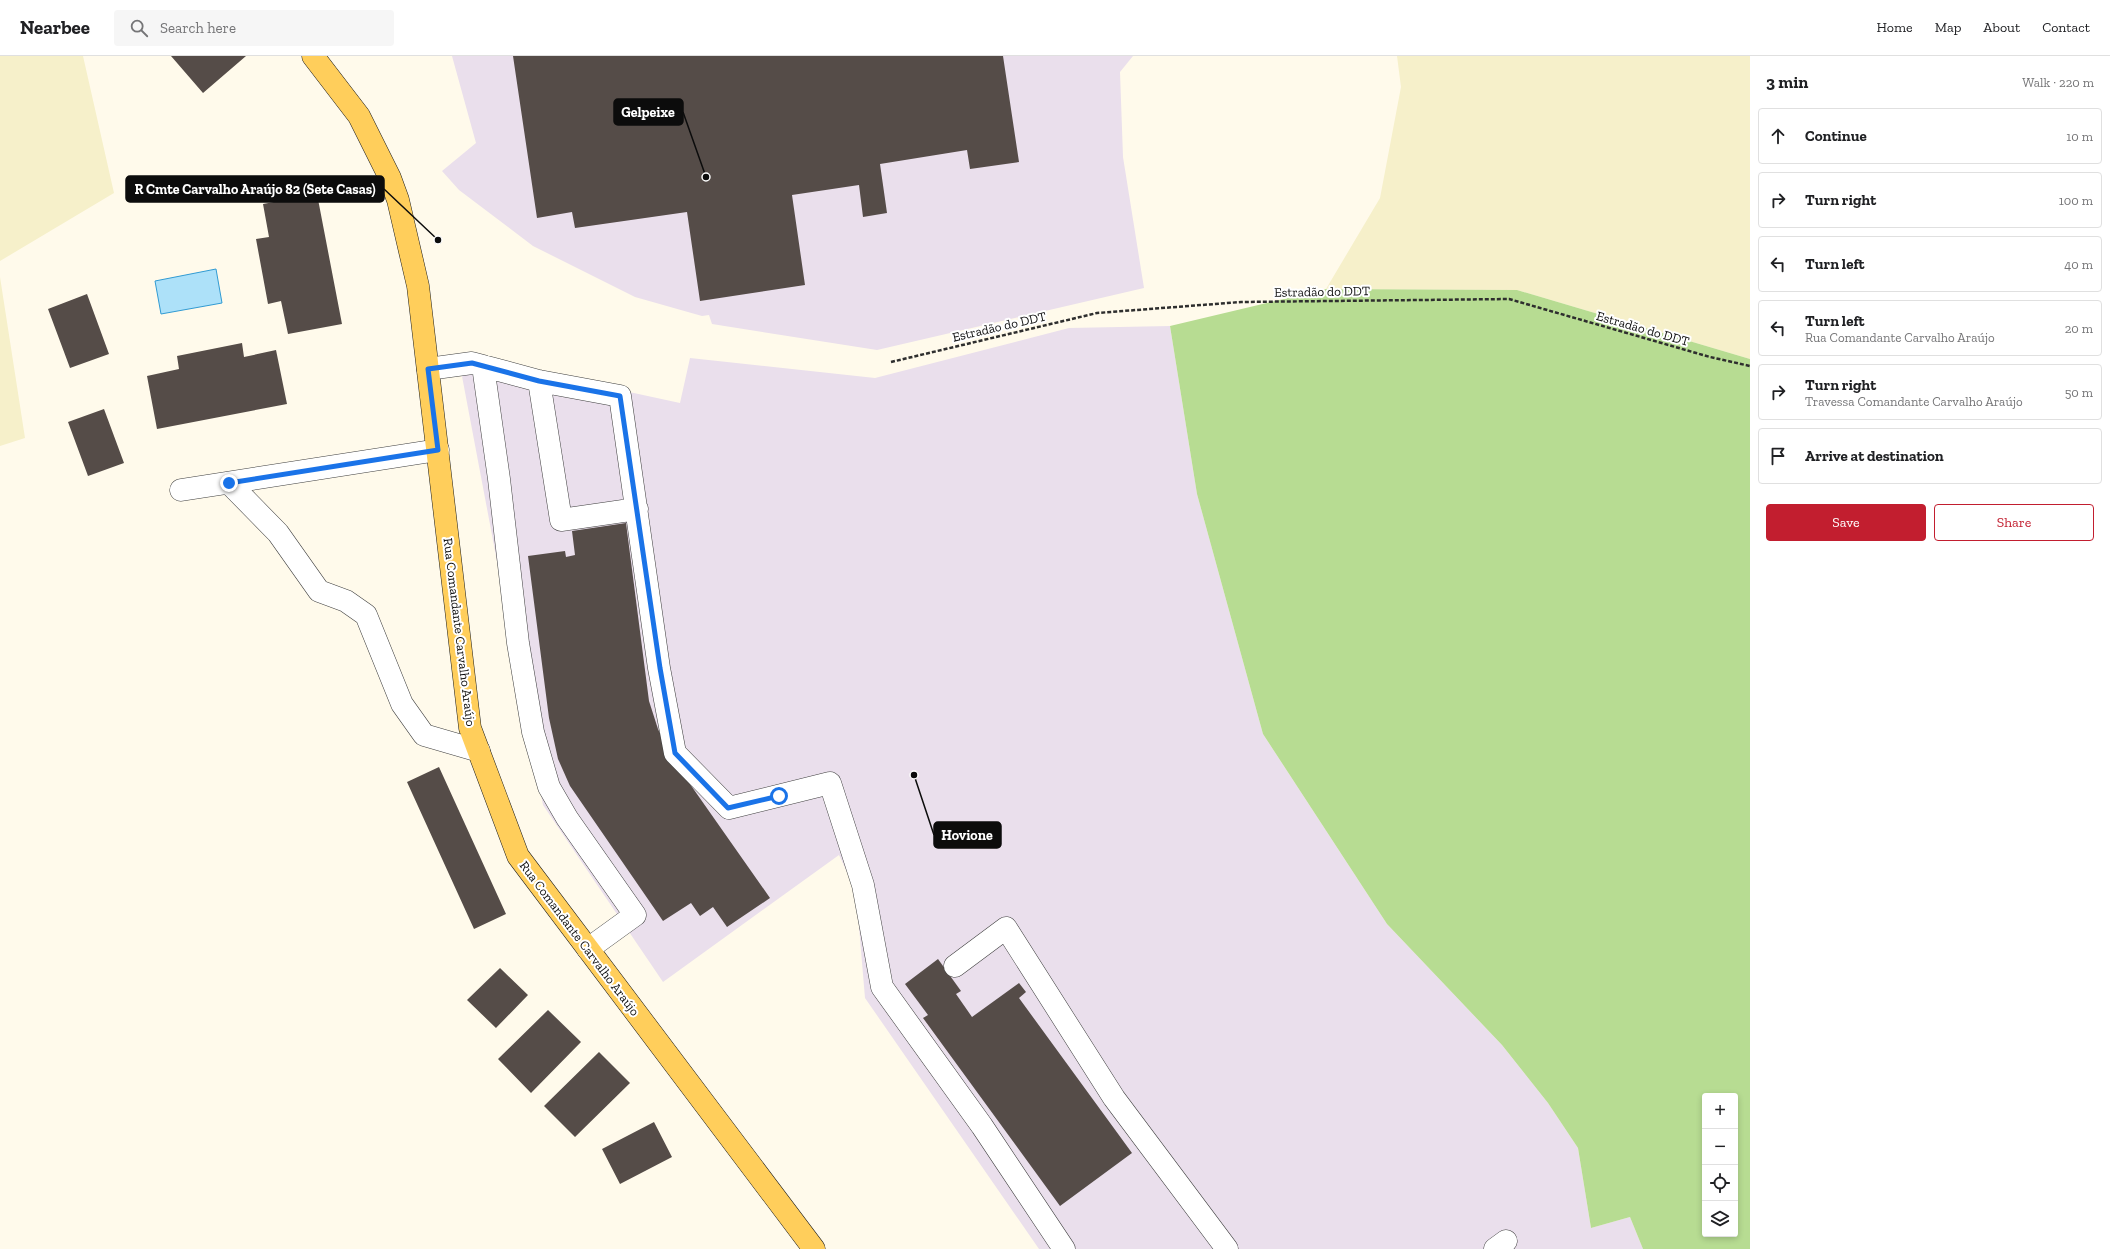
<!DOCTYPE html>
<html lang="en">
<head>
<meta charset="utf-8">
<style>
	:root { --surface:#fff; --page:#f6f6f6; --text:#202124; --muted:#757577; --line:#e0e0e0; --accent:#c21e2f }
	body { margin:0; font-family:"Zilla Slab",serif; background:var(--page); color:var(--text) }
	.controls { position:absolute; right:12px; bottom:12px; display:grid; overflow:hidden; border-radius:4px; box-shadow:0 2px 6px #0003 }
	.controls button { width:36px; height:36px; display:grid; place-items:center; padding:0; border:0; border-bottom:1px solid var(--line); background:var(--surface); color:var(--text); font:20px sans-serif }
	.stop { position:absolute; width:12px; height:12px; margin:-9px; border:3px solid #1a73e8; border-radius:50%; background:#fff }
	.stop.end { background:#1a73e8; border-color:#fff; box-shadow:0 1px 4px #0008 }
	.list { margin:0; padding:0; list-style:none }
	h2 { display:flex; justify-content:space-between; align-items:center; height:52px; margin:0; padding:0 16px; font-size:17px }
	h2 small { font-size:13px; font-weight:400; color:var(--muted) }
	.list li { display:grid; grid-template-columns:26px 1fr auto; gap:12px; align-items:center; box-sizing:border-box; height:56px; margin:0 8px 8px; padding:0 8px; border:1px solid var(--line); border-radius:4px }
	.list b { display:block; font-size:15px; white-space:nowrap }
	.list p { margin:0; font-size:13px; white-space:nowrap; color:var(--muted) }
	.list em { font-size:13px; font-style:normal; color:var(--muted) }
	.actions { display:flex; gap:8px; padding:12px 16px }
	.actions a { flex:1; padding:9px 0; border:1px solid var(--accent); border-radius:4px; text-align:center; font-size:14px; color:var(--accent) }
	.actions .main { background:var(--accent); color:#fff }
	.icon { flex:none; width:22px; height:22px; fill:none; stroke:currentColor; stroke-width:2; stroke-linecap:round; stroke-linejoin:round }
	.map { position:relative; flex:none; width:1750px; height:1193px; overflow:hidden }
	header { display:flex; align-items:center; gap:24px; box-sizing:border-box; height:56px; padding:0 20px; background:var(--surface); border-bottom:1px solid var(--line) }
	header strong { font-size:19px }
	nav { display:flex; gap:22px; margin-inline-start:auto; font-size:14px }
	.search { width:280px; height:36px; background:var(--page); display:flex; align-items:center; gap:10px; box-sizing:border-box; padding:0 14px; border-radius:4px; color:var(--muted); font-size:15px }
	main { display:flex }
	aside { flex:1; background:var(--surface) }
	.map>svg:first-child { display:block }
	.industrial { fill:#eadfec }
	.farmland { fill:#f6f0ca }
	.forest { fill:#b7dc92; fill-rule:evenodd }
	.water { fill:#ade1f9; stroke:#319bd3 }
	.building { fill:#554c48 }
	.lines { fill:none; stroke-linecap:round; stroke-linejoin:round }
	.minor-casing { stroke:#3f3f3f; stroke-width:23 }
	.major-casing { stroke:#1d1d1d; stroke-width:23 }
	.path { stroke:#2e2e2e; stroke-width:2.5; stroke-dasharray:4 2; stroke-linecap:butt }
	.minor { stroke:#fff; stroke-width:22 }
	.major { stroke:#ffce5b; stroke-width:22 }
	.route { stroke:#1a73e8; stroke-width:5 }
	.labels { text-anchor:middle; stroke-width:4; stroke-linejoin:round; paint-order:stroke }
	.street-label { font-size:13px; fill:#0c0c0c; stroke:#fff }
	.leader { fill:none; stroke:#0c0c0c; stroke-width:1.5 }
	.callout-dot { fill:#0c0c0c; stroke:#fff; stroke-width:1.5 }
	.callout { fill:#0c0c0c; stroke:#0c0c0c; stroke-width:1.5 }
	.callout-label { font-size:14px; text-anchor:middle; font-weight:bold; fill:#fff }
</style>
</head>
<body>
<header>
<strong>Nearbee</strong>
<div class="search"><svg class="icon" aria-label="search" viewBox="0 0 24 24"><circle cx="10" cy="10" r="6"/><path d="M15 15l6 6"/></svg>Search here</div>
<nav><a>Home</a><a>Map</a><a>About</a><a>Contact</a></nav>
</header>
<main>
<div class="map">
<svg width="1750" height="1193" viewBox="0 0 1750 1193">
	<rect width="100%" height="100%" fill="#fffaeb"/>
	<!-- industrial -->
	<path class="industrial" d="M452 0H1133L1120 16 1123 101 1144 232 877 294 712 268 709 259 702 260 635 241 533 190 459 134 442 115 476 87Z
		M1170 270 1197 438 1263 678 1387 868 1502 989 1548 1047 1578 1092 1591 1172 1630 1161 1643 1193H1039L865 942 856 835 839 799 663 926 543 749 458 299 680 347 690 302 875 322 1069 272Z"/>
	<!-- farmland -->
	<path class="farmland" d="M0 0H83L114 137 0 205Z
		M1397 0H1750V303L1517 234 1326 233 1380 142 1401 31Z
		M0 221 25 382 0 390Z"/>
	<!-- forest -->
	<path class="forest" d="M1326 233 1517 234 1750 303V1193H1643L1630 1161 1591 1172 1578 1092 1548 1047 1502 989 1387 868 1263 678 1197 438 1170 270ZM1705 1040H1735V1178H1705Z"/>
	<!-- water -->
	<path class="water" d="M216 213 222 247 161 258 155 225Z"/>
	<!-- building -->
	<path class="building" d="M171 0H246L203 37Z
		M513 0H1003L1019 106 970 113 967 94 880 108 887 157 863 161 859 129 792 139 805 229 700 245 687 156 575 172 572 156 537 162Z
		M317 138 342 268 288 278 281 245 268 248 256 183 269 181 263 148Z
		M87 238 109 298 70 312 48 253Z
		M242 287 244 301 276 294 287 348 157 373 147 320 179 313 177 300Z
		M104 353 124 407 88 420 68 366Z
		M626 467 649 645 658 673 671 701 770 842 727 871 713 851 700 860 691 847 663 865 570 730 558 703 549 662 528 500 565 495 566 501 575 499 572 475Z
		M439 711 506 858 474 873 407 726Z
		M938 903 961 935 956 938 972 961 1019 927 1026 936 1019 942 1132 1097 1060 1150 923 962 928 959 905 928Z
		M500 912 528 939 496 972 467 944Z
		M548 954 581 986 531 1037 498 1003Z
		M599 996 630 1027 575 1081 544 1050Z
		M654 1066 672 1101 620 1128 602 1093Z"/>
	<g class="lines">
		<defs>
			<path id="minor" d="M483 310 499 423 518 587 533 676 549 731 567 762 635 859 588 893
				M428 313 472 307 539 325 620 340 659 612 675 697 729 752 830 727 863 829 882 931 982 1070 1064 1193
				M539 325 561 464 637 453
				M229 427 278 477 319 535 346 545 366 559 402 648 424 679 479 695
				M181 434 438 394
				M955 910 1006 872 1114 1042 1227 1193
				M1495 1193 1506 1185"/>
			<path id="major" d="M313 0 359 60 390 122 398 144 418 230 470 672 518 800 814 1193"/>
		</defs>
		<!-- minor casing -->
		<use href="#minor" class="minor-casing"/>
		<!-- major casing -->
		<use href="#major" class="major-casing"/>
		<!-- path -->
		<path class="path" d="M891 306 1097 257 1241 246 1509 243 1710 301 1750 310"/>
		<!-- minor -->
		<use href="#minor" class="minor"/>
		<!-- major -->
		<use href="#major" class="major"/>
	</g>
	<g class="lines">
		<!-- route -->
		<path class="route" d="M229 427 438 394 428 313 472 307 539 325 620 340 660 612 675 697 728 752 779 740"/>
	</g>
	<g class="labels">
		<!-- street labels -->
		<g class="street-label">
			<text transform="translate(1322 235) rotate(-1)" y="5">Estradão do DDT</text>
			<text transform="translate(999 270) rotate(-13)" y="5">Estradão do DDT</text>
			<text transform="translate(1643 272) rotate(16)" y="5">Estradão do DDT</text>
			<text transform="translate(460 576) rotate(83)" y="5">Rua Comandante Carvalho Araújo</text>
			<text transform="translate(580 882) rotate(53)" y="5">Rua Comandante Carvalho Araújo</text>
		</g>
	</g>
	<!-- callouts -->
	<path class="leader" d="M706 121L683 56M438 184L384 133M914 719L934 779"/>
	<g class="callout-dot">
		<circle cx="706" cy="121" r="4"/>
		<circle cx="438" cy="184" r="4"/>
		<circle cx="914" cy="719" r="4"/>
	</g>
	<g class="callout">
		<rect x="614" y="43" width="69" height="26" rx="4"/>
		<rect x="126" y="120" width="258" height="26" rx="4"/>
		<rect x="934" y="766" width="67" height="26" rx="4"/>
	</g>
	<g class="callout-label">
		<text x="648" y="61">Gelpeixe</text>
		<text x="255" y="138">R Cmte Carvalho Araújo 82 (Sete Casas)</text>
		<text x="967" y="784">Hovione</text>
	</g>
</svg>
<div class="controls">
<button>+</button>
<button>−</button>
<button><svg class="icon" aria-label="locate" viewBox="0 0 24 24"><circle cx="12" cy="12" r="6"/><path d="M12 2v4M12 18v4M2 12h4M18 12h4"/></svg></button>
<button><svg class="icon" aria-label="layers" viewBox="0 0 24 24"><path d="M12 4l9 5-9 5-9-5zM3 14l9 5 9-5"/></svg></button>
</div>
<div class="stop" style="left:779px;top:740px"></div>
<div class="stop end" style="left:229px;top:427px"></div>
</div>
<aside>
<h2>3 min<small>Walk · 220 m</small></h2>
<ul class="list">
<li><svg class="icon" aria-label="ahead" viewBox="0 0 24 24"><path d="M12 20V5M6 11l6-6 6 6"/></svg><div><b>Continue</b></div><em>10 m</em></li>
<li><svg class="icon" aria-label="right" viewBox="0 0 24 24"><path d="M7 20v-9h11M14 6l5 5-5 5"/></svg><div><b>Turn right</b></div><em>100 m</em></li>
<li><svg class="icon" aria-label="left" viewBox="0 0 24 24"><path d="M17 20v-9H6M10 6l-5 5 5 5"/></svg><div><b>Turn left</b></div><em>40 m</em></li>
<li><svg class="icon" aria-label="left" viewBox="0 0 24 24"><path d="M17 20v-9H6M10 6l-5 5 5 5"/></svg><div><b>Turn left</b><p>Rua Comandante Carvalho Araújo</p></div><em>20 m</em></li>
<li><svg class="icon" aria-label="right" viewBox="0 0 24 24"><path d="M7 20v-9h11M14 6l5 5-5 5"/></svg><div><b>Turn right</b><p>Travessa Comandante Carvalho Araújo</p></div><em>50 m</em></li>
<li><svg class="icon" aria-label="arrive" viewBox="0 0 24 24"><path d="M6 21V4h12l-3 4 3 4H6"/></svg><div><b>Arrive at destination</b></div></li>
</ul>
<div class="actions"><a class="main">Save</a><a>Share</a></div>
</aside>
</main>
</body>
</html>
